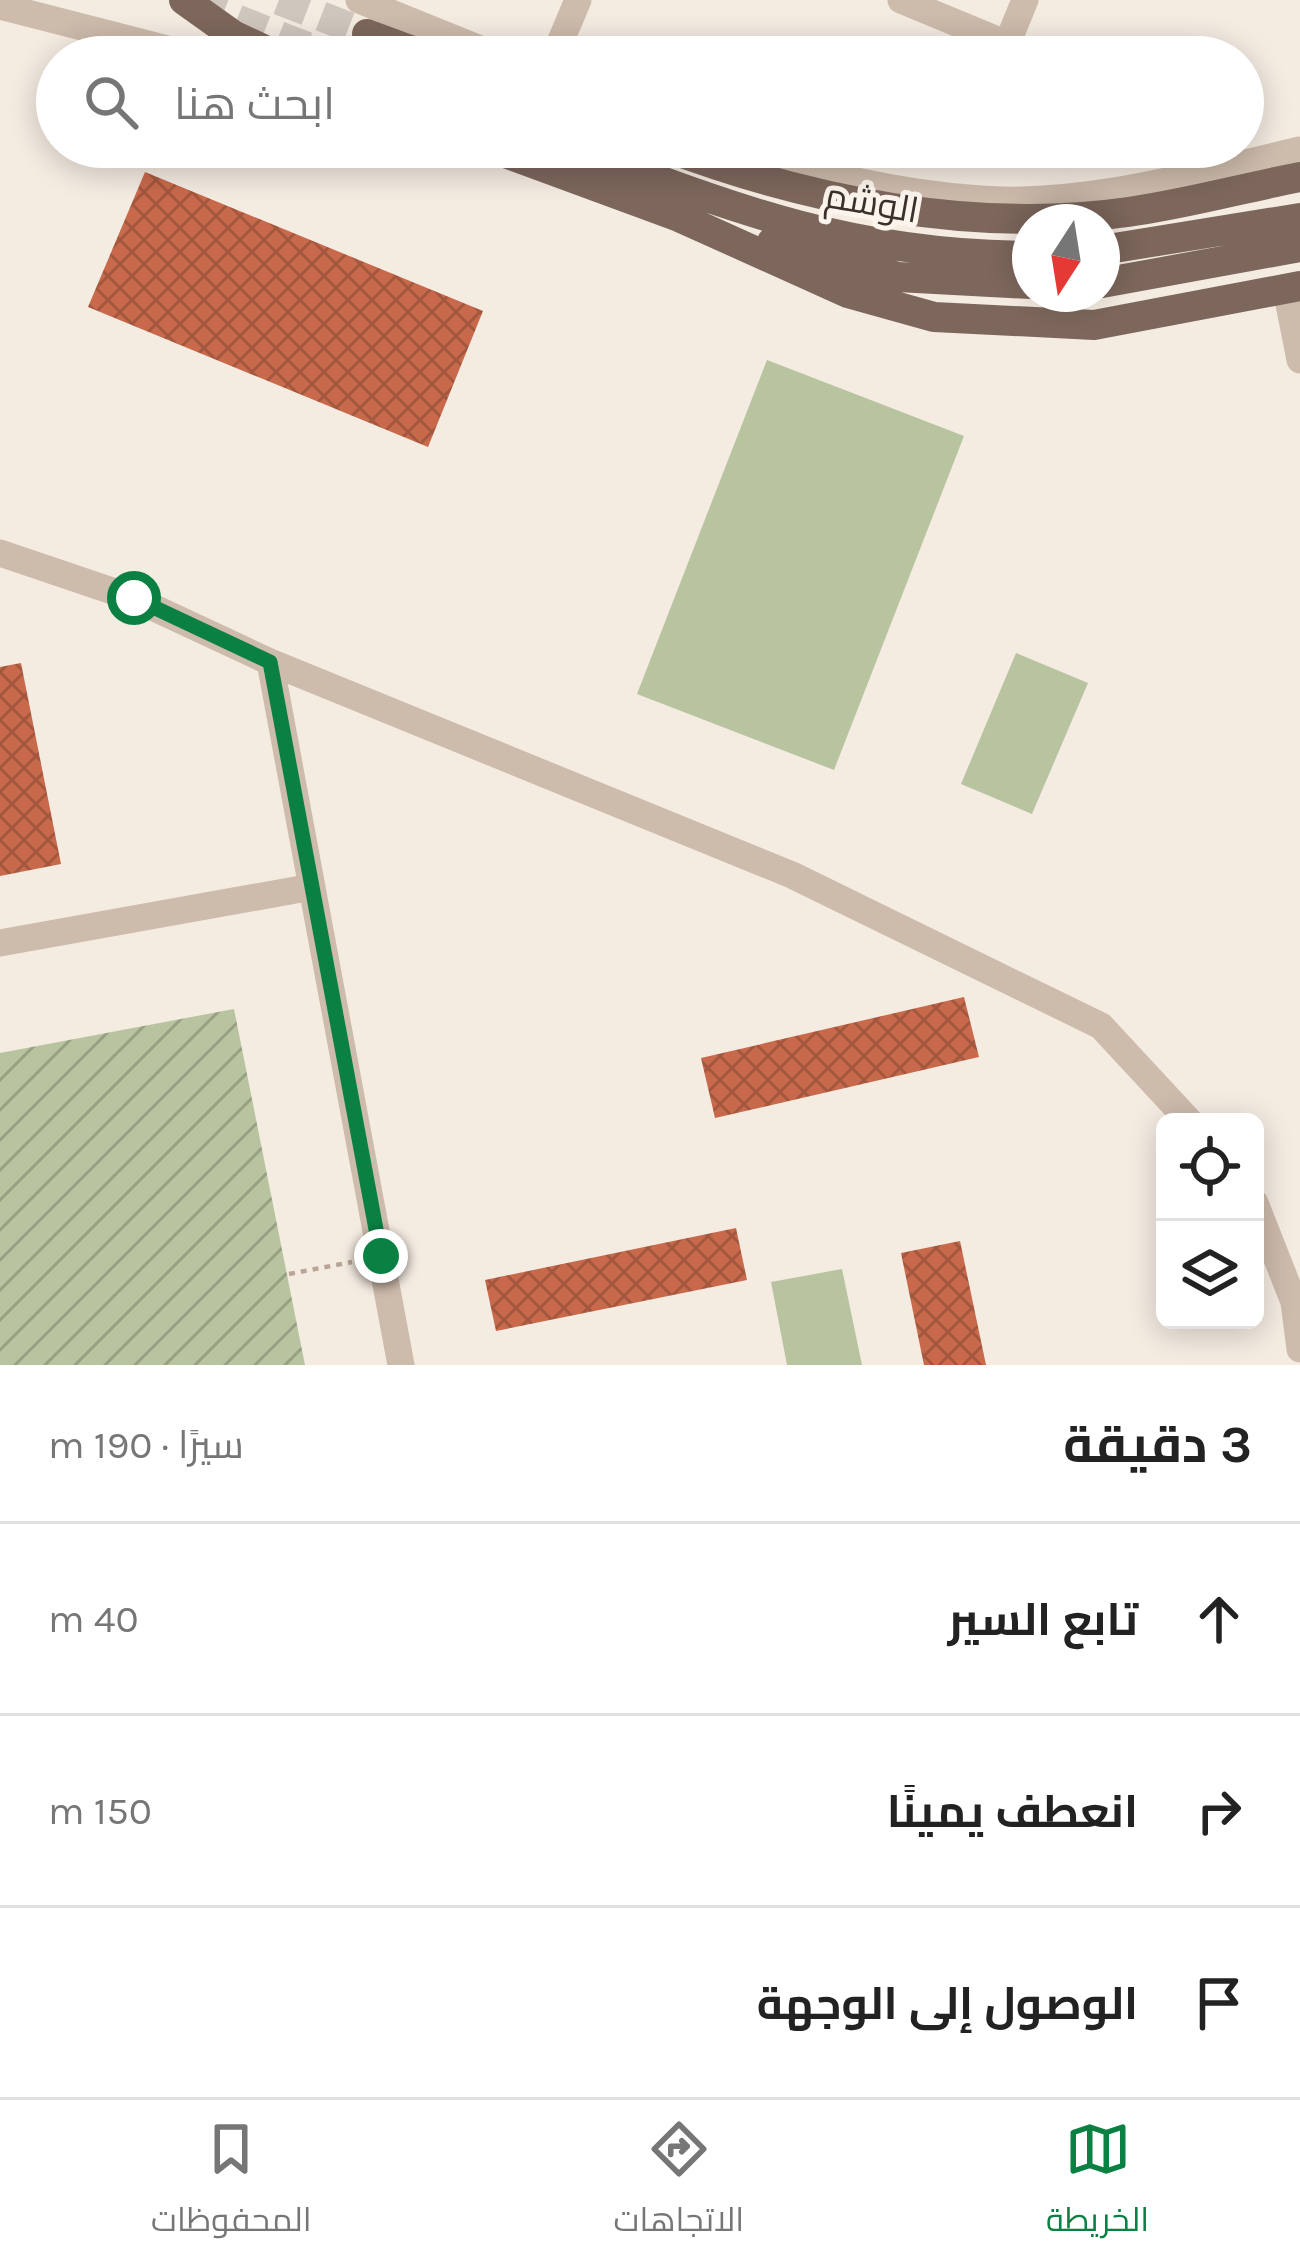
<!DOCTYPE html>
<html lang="ar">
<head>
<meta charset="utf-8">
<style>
	:root { --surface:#fff; --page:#f6f6f6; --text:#222; --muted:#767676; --line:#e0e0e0; --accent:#0b8043 }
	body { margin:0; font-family:Karla,Cairo,sans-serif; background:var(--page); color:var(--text); direction:rtl }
	.controls { position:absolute; right:36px; bottom:36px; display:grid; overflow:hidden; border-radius:18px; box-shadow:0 6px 30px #0003 }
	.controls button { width:108px; height:108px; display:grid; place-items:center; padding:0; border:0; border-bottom:3px solid var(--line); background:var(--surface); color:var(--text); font:60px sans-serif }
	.compass { position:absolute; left:1012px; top:204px; width:108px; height:108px; border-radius:50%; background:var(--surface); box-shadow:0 6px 30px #0003; rotate:192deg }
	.stop { position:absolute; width:36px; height:36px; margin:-27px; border:9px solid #0b8043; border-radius:50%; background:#fff }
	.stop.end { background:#0b8043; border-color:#fff; box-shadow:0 3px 12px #0008 }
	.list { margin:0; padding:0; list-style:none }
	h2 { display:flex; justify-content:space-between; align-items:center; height:156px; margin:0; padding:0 48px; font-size:51px }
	h2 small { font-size:39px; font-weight:400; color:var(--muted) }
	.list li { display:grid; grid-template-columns:78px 1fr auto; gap:36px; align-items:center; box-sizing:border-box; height:192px; padding:0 48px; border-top:3px solid var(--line) }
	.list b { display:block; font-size:45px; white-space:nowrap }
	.list em { font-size:39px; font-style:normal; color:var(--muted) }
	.icon { flex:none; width:66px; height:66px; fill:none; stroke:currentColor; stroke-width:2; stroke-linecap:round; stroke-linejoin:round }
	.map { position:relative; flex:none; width:1300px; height:1365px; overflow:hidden; direction:ltr }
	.search { position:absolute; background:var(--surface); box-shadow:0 6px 30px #0003; left:36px; right:36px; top:36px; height:132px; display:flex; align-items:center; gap:30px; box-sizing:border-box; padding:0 42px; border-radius:66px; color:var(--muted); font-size:45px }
	.sheet { height:732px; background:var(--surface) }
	nav { display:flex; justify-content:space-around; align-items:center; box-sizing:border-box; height:168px; border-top:3px solid var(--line); background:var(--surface); font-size:33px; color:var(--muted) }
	nav a { display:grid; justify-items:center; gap:6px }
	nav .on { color:var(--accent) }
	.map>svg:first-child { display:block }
	.park { fill:#b8c4a0 }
	.garden { fill:url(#garden-furrows) }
	.building { fill:url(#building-cross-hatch) }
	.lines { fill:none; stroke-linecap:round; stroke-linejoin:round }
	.major-tunnel { stroke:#cfc6bd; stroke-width:30; stroke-dasharray:30 15; stroke-linecap:butt }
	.path { stroke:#b9a596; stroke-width:4.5; stroke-dasharray:6 6; stroke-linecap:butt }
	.minor { stroke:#cdbbac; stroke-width:27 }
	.major { stroke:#7d675c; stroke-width:30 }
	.route { stroke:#0b8043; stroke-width:15 }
	.labels { text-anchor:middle; stroke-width:10; stroke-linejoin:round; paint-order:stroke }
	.street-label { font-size:36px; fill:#3b302b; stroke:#fbf5ee }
</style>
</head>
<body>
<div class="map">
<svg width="1300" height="1365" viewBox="0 0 1300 1365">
	<defs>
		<pattern id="garden-furrows" width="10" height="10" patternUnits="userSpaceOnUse" patternTransform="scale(3)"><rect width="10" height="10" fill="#b8c4a0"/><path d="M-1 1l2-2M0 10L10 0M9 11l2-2" fill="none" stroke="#97a083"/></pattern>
		<pattern id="building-cross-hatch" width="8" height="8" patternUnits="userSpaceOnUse" patternTransform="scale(3)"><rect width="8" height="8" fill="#c8694b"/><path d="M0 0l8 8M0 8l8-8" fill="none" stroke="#a4573f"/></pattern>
	</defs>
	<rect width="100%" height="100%" fill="#f4ebe1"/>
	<!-- park -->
	<path class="park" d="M767 360 964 436 834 770 637 694Z
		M1016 653 1088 683 1032 814 961 784Z
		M842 1269 862 1365H787L771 1282Z"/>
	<!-- garden -->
	<path class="garden" d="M234 1009 305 1365H0V1053Z"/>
	<!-- building -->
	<path class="building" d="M145 172 483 311 428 447 88 307Z
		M21 663 61 864 0 876V667Z
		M964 997 979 1057 715 1118 701 1058Z
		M736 1228 747 1280 496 1331 485 1280Z
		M960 1241 986 1365H924L901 1253Z"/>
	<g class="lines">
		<!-- major-tunnel -->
		<path class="major-tunnel" d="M279 0 367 34
			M195 3 325 54"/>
		<!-- path -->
		<path class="path" d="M289 1274 352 1262"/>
		<!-- minor -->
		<path class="minor" d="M359 0 500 57
			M901 0 1007 44 1025 0
			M0 6 199 57
			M554 57 578 0
			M737 147C813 174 901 194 981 199 1085 207 1199 173 1300 150
			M1286 289 1300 360
			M0 553 133 598 270 662 792 875 1101 1026 1190 1122
			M270 662 401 1365
			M0 943 312 887
			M1255 1203 1294 1302 1300 1349"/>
		<!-- major -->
		<path class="major" d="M184 0 233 35 280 57
			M367 34 429 57
			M325 54 333 57
			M489 147 679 217 848 293 934 317 1094 325 1300 286
			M571 147C734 209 852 255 1030 256
			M666 147C809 201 974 234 1128 212 1186 204 1243 188 1300 177
			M772 242 898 277 1030 284
			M1102 250 1300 218
			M1102 283 1300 247"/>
	</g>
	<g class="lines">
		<!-- route -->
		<path class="route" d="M134 598 270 662 381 1256"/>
	</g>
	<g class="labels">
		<!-- street labels -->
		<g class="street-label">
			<text transform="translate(872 202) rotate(10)" y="13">الوشم</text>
		</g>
	</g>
</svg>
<div class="controls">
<button><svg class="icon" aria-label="locate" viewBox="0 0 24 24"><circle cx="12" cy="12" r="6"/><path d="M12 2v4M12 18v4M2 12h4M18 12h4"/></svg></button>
<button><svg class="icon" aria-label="layers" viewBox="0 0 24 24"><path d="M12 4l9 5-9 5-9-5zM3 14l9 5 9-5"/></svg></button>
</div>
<svg class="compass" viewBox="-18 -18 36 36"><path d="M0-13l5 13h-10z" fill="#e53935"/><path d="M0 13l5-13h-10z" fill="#767676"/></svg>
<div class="stop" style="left:134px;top:598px"></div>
<div class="stop end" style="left:381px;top:1256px"></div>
<div class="search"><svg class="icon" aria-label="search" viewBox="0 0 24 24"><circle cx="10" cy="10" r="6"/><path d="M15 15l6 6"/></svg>ابحث هنا</div>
</div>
<section class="sheet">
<h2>3 دقيقة<small>سيرًا · 190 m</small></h2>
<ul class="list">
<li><svg class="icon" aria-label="ahead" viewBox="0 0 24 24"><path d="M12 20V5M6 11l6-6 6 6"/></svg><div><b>تابع السير</b></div><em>40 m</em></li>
<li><svg class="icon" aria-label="right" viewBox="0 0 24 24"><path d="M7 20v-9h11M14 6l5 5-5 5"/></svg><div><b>انعطف يمينًا</b></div><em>150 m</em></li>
<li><svg class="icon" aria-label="arrive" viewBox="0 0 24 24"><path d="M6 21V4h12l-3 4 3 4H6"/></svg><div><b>الوصول إلى الوجهة</b></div></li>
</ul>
</section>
<nav>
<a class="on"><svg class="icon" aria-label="map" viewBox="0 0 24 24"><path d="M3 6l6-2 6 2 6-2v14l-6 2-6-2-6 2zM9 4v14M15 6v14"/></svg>الخريطة</a>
<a><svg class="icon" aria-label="directions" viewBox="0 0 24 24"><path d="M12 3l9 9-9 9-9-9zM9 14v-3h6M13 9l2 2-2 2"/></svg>الاتجاهات</a>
<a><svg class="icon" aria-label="saved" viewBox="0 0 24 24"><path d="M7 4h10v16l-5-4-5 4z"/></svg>المحفوظات</a>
</nav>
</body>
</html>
